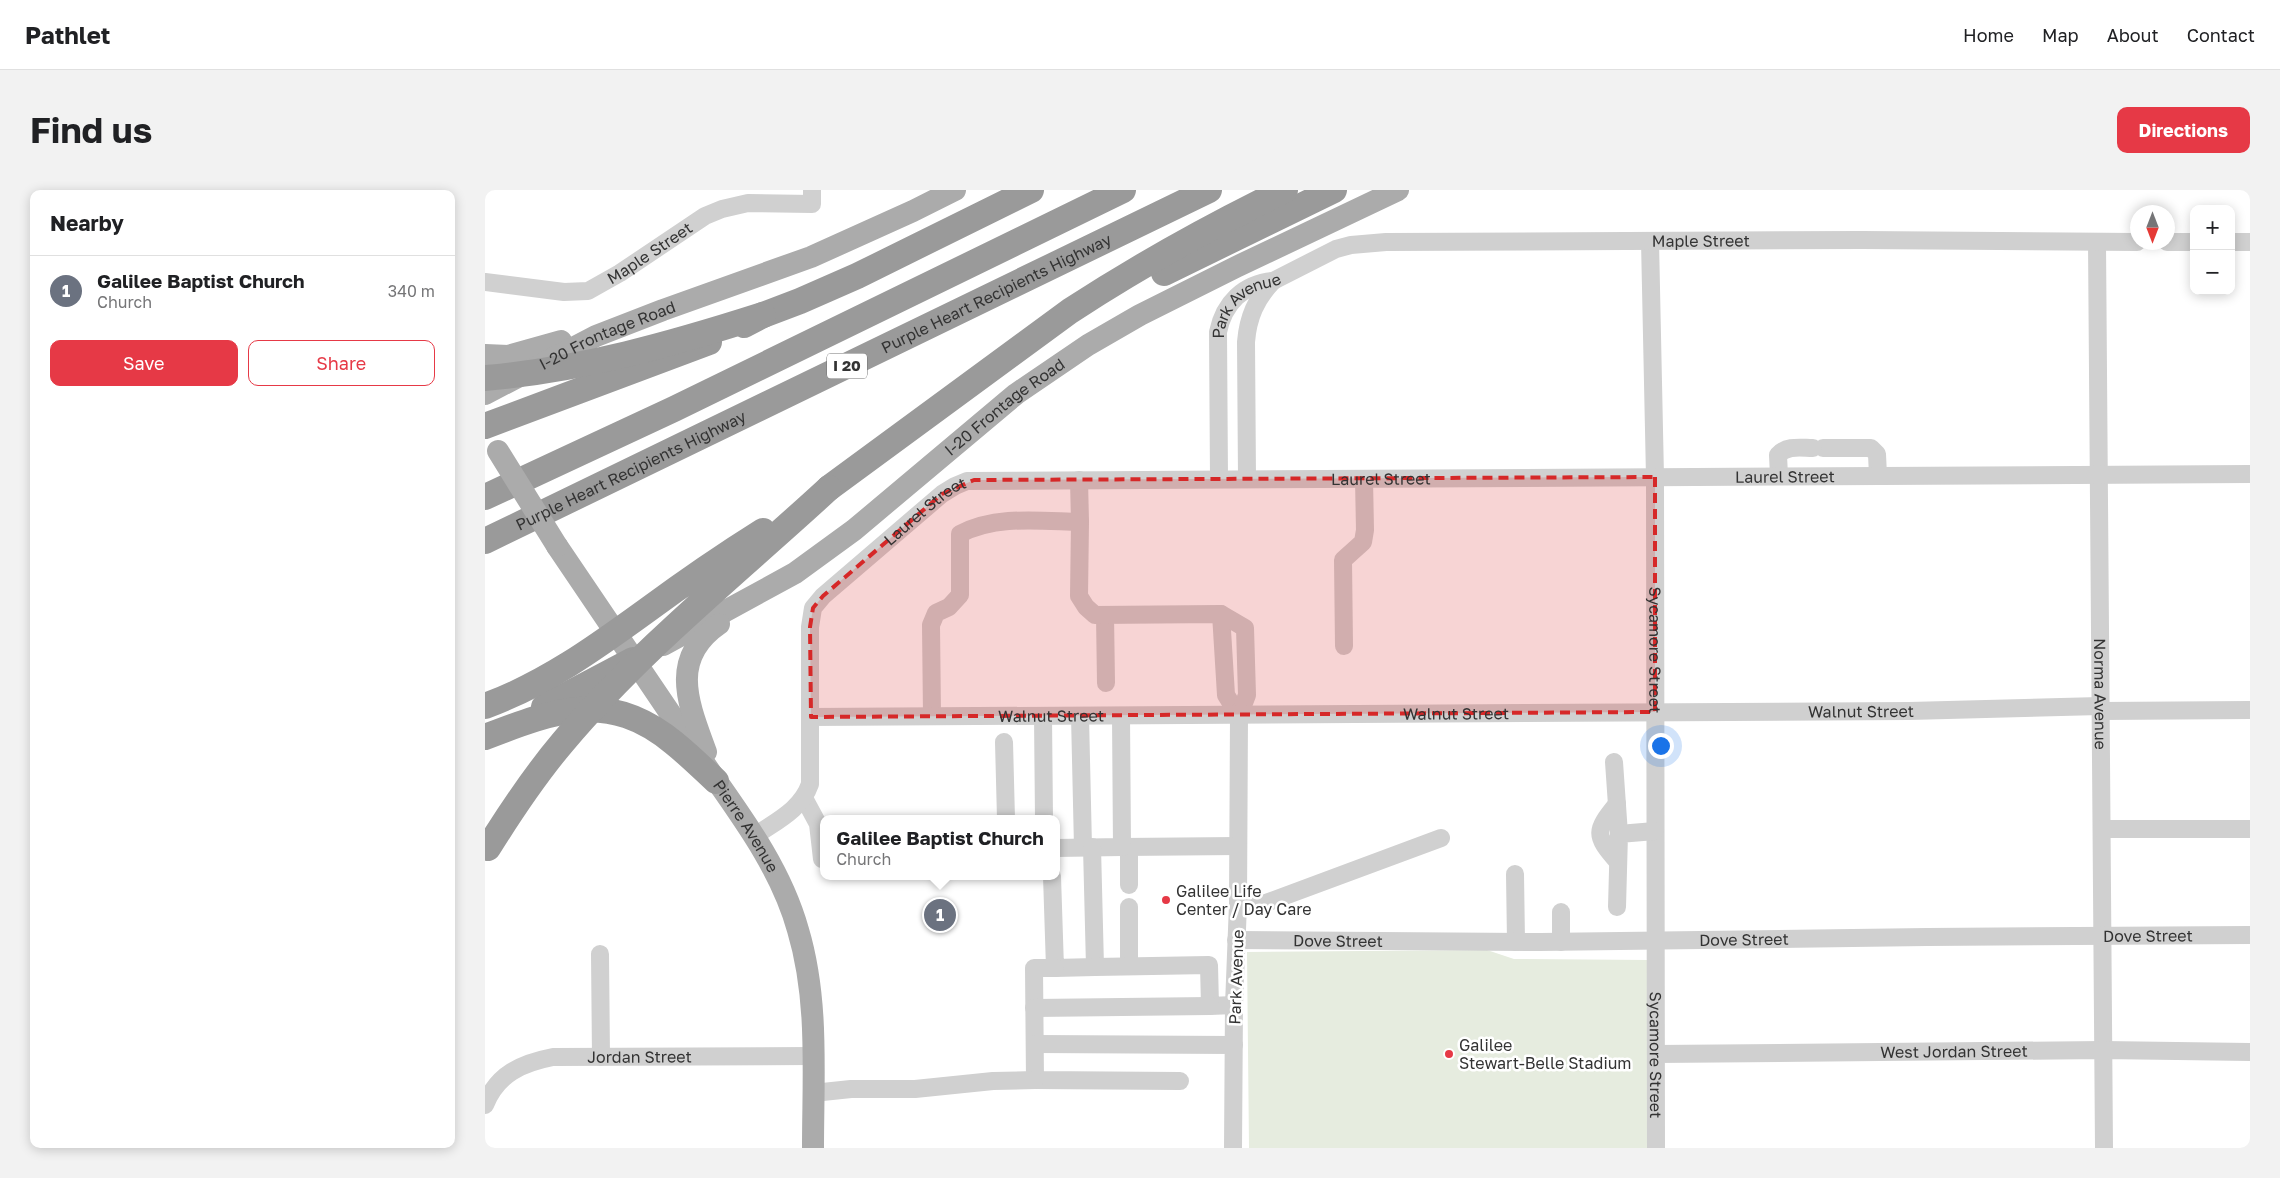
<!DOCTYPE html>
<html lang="en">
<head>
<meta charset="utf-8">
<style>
	:root { --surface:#fff; --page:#f2f2f2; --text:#202124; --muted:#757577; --line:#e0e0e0; --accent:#e63946 }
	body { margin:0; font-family:"Golos Text",sans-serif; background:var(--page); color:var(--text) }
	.controls { position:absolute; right:15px; top:15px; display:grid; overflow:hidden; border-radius:10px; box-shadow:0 2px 12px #0003 }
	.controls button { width:45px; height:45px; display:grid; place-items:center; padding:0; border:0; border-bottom:1px solid var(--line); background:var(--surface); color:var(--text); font:25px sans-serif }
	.compass { position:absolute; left:1645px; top:15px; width:45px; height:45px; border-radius:50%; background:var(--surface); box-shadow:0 2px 12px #0003; rotate:180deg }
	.you { position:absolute; left:1175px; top:555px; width:18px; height:18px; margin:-12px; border:4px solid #fff; border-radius:50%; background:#1a73e8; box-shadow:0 0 0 8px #1a73e833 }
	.badge { display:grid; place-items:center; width:32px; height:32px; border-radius:50%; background:var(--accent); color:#fff; font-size:16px; font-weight:700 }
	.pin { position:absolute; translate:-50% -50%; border:2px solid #fff; box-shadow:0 1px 5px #0006 }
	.popup { position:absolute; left:335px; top:625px; width:240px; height:65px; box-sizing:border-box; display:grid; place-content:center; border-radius:10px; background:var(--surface); filter:drop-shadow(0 1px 4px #0005); font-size:16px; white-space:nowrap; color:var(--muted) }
	.popup b { font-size:19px; color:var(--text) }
	.popup::after { content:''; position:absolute; left:50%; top:100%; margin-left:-10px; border:10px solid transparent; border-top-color:var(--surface) }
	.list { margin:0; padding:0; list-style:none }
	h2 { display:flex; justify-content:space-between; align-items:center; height:65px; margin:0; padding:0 20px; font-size:21px }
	h2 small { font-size:16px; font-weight:400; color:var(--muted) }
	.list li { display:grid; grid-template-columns:32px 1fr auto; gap:15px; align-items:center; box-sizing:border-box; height:70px; padding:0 20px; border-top:1px solid var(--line) }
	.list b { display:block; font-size:19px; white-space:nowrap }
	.list p { margin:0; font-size:16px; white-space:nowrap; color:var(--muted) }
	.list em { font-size:16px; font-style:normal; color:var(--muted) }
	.actions { display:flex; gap:10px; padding:15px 20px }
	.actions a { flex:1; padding:11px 0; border:1px solid var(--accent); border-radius:10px; text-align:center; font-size:18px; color:var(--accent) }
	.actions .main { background:var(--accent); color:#fff }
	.map { position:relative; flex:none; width:1765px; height:958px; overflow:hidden; border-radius:10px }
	header { display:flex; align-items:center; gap:30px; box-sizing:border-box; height:70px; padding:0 25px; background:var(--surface); border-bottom:1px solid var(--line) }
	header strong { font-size:24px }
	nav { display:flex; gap:28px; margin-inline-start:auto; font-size:18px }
	.intro { display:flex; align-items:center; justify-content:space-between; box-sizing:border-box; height:120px; padding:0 30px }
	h1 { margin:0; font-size:35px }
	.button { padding:12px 22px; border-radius:10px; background:var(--accent); color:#fff; font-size:18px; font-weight:700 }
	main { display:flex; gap:30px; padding:0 30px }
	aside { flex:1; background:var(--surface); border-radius:10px; box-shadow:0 2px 12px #0003 }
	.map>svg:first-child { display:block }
	.garden { fill:#e6ecdf }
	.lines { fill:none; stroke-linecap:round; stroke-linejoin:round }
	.minor { stroke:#d0d0d0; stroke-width:18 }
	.major { stroke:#ababab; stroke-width:22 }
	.highway { stroke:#9a9a9a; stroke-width:26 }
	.major-bridge { stroke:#ababab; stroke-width:22 }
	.highway-bridge { stroke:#9a9a9a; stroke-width:26 }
	.marked { fill:#d62828; fill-opacity:0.2; stroke:#d62828; stroke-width:4; stroke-dasharray:10 6; stroke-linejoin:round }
	.poi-dot { fill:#e63946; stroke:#fff; stroke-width:2 }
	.labels { text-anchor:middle; stroke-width:5; stroke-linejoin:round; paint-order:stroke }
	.shield { fill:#fff; stroke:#707070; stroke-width:1 }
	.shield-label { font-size:15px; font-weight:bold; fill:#333 }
	.street-label { font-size:16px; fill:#333; stroke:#fff }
	.poi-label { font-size:16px; fill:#333; stroke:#fff; text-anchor:start }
</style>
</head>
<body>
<header>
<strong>Pathlet</strong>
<nav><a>Home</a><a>Map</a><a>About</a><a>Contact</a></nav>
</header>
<div class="intro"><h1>Find us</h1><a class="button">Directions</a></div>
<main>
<aside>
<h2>Nearby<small></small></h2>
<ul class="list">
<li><span class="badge" style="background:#6b7280">1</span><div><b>Galilee Baptist Church</b><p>Church</p></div><em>340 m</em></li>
</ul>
<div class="actions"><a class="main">Save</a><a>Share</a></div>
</aside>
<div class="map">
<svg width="1765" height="958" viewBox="0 0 1765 958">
	<rect width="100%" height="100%" fill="#fff"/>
	<!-- garden -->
	<path class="garden" d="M1002 760 1029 769 1164 770V958H764L762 762Z"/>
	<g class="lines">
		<!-- minor -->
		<g class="minor">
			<path id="s1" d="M1165 51 1170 287 1171 958"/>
			<path id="s2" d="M1612 52 1619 958"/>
			<path d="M1682 52H1709"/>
			<path d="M1746 52H1765"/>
			<path id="s3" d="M0 92 79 102 103 101 135 83 220 26 237 19 263 13 327 14V0"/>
			<path d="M1338 258H1386L1392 264 1393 286"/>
			<path d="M1294 286 1293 265C1302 255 1316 258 1328 258"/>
			<path id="s4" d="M734 289 733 142C739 113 758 94 788 91L851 59 866 55 901 52 1377 50 1652 52"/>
			<path d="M762 289 761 152C763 127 771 109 788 91"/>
			<path d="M594 290 595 332"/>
			<path d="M736 424 741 505 754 526"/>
			<path d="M620 425 621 493"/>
			<path d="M859 456 858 370 878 352 880 340 879 289"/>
			<path d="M1615 521 1765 520"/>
			<path d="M447 526 446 435 451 423 464 417 475 405V344C511 325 555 331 595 332L594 406 601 417 610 425 736 424 760 438 762 505 754 526 753 714 749 815 748 958"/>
			<path d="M558 526 559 629"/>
			<path d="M595 526 598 657"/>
			<path id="s5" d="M326 527 1424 521 1615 516"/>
			<path d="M519 552 521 629"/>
			<path d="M1129 572 1134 644"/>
			<path d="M319 608 333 634 337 669H339"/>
			<path d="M1132 614C1110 641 1109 645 1133 672"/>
			<path d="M1617 639H1765"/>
			<path id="s6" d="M270 646C291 631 316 620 325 594V437L328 418 338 406 457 304 470 296 482 291 1765 284"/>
			<path d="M637 657 753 656"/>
			<path d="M644 657V695"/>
			<path d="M571 658 637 657 636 526"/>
			<path d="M1030 684 1031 752"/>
			<path d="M567 686 570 778 610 777 607 657"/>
			<path d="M753 714 781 713 956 648"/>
			<path d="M1132 717 1134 644 1170 641"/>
			<path d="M1076 722V752"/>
			<path id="s7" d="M751 750 1055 752 1442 747 1765 745"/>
			<path d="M115 764 116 867"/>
			<path d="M644 776V717"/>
			<path d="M610 777 724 775 725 816 749 815"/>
			<path d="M570 778H549L550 890 695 891"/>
			<path d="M549 818 725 816"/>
			<path d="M550 854 749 855"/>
			<path id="s8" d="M1171 864 1618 860 1765 862"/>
			<path d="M328 903 366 899H430L508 891 550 890"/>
			<path id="s9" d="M0 915C12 884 37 873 68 867L329 866"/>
		</g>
		<!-- major -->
		<g class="major">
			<path d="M0 165 23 166 76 151"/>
			<path id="s10" d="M0 204 111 146 178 120 326 67 428 21 470 0"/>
			<path id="s11" d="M72 356C118 424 164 492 210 560 249 617 294 672 313 740 334 810 328 885 328 958"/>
			<path id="s12" d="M178 455 310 383 369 340 531 204 603 155 655 125 751 77 913 0"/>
			<path d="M221 562C204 515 183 469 234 434"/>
		</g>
		<!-- highway -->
		<g class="highway">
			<path d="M679 83 849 0"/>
			<path d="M259 135 278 125 315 111 372 86 546 0"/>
			<path d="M0 236 224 152"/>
			<path d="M344 298 585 121C654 76 726 36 800 0"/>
			<path d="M0 307 189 219 638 0"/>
			<path id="s13" d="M0 351 724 0"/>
			<path d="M59 517 148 470"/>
			<path d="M0 547C70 520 124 499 189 553 204 565 217 578 231 591"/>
		</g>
		<!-- major-bridge -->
		<path class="major-bridge" d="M13 261 72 356"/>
		<!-- highway-bridge -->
		<path class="highway-bridge" d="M0 188C96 180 187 154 278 125
			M0 516C60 494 110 458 161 421 199 393 238 366 278 341
			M3 658C26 621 50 585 78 552 157 458 254 381 344 298"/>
	</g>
	<!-- marked area -->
	<path class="marked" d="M1170 287V522L326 527 325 437 328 418 338 406 457 304 489 290Z"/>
	<!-- markers -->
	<g class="poi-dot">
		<circle cx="681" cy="710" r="5"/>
		<circle cx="964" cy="864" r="5"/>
	</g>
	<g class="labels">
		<!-- shield labels -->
		<rect class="shield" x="342" y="163.5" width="40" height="25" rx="4"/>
		<g class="shield-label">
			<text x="362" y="181">I 20</text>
		</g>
		<!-- street labels -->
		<g class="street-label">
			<text dy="6" stroke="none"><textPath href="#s4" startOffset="664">Maple Street</textPath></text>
			<text dy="6" stroke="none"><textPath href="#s3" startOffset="176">Maple Street</textPath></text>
			<text dy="6" stroke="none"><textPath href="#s13" startOffset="568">Purple Heart Recipients Highway</textPath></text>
			<text dy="6" stroke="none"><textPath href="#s4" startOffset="188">Park Avenue</textPath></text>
			<text dy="6" stroke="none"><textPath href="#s10" startOffset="136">I-20 Frontage Road</textPath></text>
			<text dy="6" stroke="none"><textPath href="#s12" startOffset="418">I-20 Frontage Road</textPath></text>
			<text dy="6" stroke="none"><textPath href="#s13" startOffset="162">Purple Heart Recipients Highway</textPath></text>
			<text dy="6" stroke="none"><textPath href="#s6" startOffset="1272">Laurel Street</textPath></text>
			<text dy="6" stroke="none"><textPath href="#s6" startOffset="868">Laurel Street</textPath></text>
			<text dy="6" stroke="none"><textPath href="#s6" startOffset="402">Laurel Street</textPath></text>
			<text dy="6" stroke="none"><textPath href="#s1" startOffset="409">Sycamore Street</textPath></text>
			<text dy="6" stroke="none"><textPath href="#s2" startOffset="452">Norma Avenue</textPath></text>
			<text dy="6" stroke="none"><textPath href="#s5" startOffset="1050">Walnut Street</textPath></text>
			<text dy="6" stroke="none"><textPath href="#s5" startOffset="645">Walnut Street</textPath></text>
			<text dy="6" stroke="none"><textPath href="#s5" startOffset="240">Walnut Street</textPath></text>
			<text dy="6" stroke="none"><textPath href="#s11" startOffset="338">Pierre Avenue</textPath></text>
			<text dy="6" stroke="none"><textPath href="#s7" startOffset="912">Dove Street</textPath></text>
			<text dy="6" stroke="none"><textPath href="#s7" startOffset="508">Dove Street</textPath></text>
			<text dy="6" stroke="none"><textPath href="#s7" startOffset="102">Dove Street</textPath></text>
			<text transform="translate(751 787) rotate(-88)" y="6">Park Avenue</text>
			<text dy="6" stroke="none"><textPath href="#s8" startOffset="298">West Jordan Street</textPath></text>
			<text dy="6" stroke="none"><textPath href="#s1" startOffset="814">Sycamore Street</textPath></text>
			<text dy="6" stroke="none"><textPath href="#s9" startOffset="174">Jordan Street</textPath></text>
		</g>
		<!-- poi labels -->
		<g class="poi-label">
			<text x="691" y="707">Galilee Life<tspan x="691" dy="18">Center / Day Care</tspan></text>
			<text x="974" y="861">Galilee<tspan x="974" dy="18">Stewart-Belle Stadium</tspan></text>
		</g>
	</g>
</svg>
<div class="controls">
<button>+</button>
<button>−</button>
</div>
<svg class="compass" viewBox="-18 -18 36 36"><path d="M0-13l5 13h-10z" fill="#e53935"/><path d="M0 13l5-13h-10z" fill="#757577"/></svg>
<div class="you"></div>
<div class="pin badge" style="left:455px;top:725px;background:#6b7280">1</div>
<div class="popup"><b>Galilee Baptist Church</b>Church</div>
</div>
</main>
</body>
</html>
